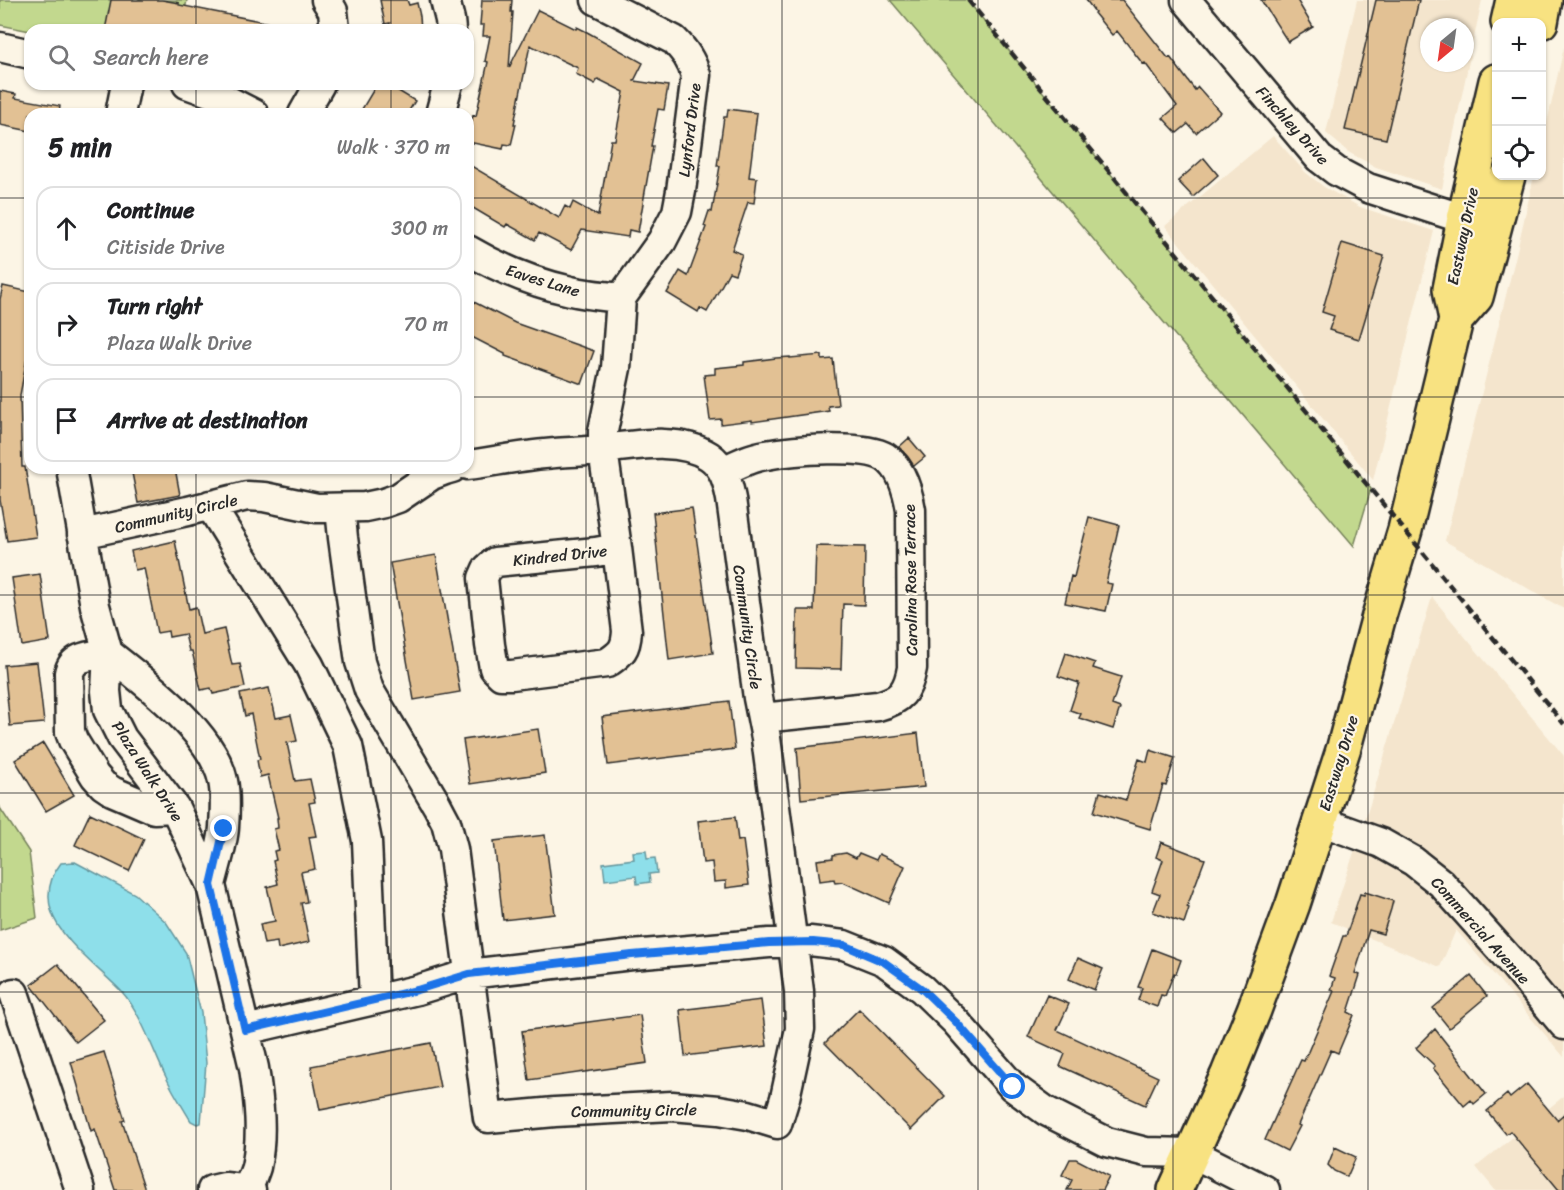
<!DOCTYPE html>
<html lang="en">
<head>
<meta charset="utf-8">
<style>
	:root { --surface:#fff; --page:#f2f2f2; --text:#202124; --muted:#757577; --line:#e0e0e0 }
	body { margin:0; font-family:Sriracha,sans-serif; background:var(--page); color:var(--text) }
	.controls { position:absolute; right:18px; top:18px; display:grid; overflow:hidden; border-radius:12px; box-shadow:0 2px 4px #0004 }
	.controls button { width:54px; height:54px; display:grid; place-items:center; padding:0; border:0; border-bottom:2px solid var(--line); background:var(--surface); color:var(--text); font:30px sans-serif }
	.compass { position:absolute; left:1420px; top:18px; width:54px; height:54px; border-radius:50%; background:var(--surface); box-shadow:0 2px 4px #0004; rotate:209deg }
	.stop { position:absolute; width:18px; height:18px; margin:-14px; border:4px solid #1a73e8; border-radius:50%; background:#fff }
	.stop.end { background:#1a73e8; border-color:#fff; box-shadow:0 2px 6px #0008 }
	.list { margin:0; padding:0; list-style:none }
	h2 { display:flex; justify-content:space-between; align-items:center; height:78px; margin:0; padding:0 24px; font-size:26px }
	h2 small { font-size:20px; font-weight:400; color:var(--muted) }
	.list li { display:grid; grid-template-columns:39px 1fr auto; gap:18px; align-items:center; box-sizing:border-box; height:84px; margin:0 12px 12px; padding:0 12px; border:2px solid var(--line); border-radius:18px }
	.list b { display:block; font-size:22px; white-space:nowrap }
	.list p { margin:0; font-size:20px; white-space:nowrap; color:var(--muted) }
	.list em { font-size:20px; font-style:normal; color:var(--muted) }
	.icon { flex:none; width:33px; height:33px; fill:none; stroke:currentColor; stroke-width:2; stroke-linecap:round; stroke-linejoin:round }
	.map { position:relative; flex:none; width:1564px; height:1190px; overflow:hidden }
	.search { position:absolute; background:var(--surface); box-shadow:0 2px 4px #0004; left:24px; top:24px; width:450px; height:66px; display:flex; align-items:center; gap:15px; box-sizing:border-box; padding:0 21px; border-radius:18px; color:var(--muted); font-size:22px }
	.panel { position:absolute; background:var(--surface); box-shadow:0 2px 4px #0004; left:24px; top:108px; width:450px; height:366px; border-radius:18px }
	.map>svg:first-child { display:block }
	.built { fill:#f4e5cd; fill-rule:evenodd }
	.green { fill:#c2d88e; stroke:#76825c; stroke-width:1.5 }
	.water { fill:#8edfea; stroke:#66979e; stroke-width:1.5 }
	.building { fill:#e2c194; stroke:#2b2b2b; stroke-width:1.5 }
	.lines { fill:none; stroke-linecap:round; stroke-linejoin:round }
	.minor-casing { stroke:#2b2b2b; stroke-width:33 }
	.major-casing { stroke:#2b2b2b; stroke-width:38 }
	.minor { stroke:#fcf5e5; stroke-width:28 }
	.major { stroke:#f8e281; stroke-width:33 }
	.rail { stroke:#2b2b2b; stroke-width:4.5; stroke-dasharray:9 4.5; stroke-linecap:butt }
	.route { stroke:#1a73e8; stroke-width:8 }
	.grid { fill:none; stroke:#2b2b2b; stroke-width:1.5; stroke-opacity:0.55 }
	.labels { text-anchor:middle; stroke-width:4.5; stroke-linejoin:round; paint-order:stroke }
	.street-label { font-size:16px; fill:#2b2b2b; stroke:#fcf5e5 }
</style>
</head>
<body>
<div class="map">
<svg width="1564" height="1190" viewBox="0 0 1564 1190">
	<rect width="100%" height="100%" fill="#fcf5e5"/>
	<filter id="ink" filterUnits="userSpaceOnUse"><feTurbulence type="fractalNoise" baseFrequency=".0167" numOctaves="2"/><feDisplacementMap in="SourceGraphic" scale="12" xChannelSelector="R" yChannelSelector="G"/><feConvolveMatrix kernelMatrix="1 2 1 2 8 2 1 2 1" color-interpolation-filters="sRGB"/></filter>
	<g filter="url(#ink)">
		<!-- built -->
		<path class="built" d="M1357 0H1482L1442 189 1376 167 1348 152 1326 133ZM1429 27H1465V63H1429Z
			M1564 47V609L1445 541 1516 255 1534 176H1542V145Z
			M1273 136 1305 172 1324 187 1360 207 1434 231 1373 480 1165 226Z
			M1432 597 1564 756V1057L1456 930 1440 967 1331 922 1370 804Z
			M1564 1096V1190H1495L1476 1167Z"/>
		<!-- green -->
		<path class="green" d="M0 0H187L181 30 30 31 0 25Z
			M890 0H967L1371 489 1354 546Z
			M0 808 29 852 37 918 0 930Z"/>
		<!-- water -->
		<path class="water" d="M646 851 647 859 655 858 657 873 649 874 650 882 637 884 636 876 605 880 603 863 634 859 633 852Z
			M75 862 135 894 166 922 186 953 201 1013 206 1063 201 1123 197 1124 191 1121C182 1106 173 1092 166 1077 154 1053 140 1011 122 992 101 970 59 939 51 910 46 892 50 877 61 863Z"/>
		<!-- building -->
		<path class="building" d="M111 0H162L179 3V5L270 23 269 30H105Z
			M380 0H407L409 5 417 3 420 16 421 30H390V23L385 24Z
			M482 0H512L511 12H513L509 68 538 10 576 29 577 27 587 32 643 63 634 81 668 86 664 110 658 109 651 146H653L650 163 638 232 629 230 628 237 582 230 571 250 539 233 535 240 507 224 505 227 468 205V164L559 218 565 206 570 209 573 202 598 216 611 140H615L624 92 598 79 595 84 576 74 578 68 530 45 514 124H516L511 145 504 144 503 149 468 142 473 115 476 116 488 62 485 61 490 36H483L484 25H480Z
			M1086 0H1122L1168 58 1170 57 1195 90 1198 87 1220 112 1196 133 1188 124 1177 133 1163 118 1177 106 1145 63 1143 64 1117 31 1112 35 1094 13 1095 12Z
			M1261 0H1297L1313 27 1288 42Z
			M1376 0H1419L1386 139 1345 130Z
			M377 84H387L415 101 407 114H359Z
			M0 91 16 94 15 98 60 106 59 114H30V131L0 125Z
			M728 109 757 113 749 177 757 178 754 203 748 202 732 250 742 254 735 274 729 272 707 312 700 308 698 312 667 293 680 271 688 276 706 227 704 226 709 211 712 212 720 166H717L724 117H727Z
			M1204 158 1218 175 1193 197 1178 181Z
			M1342 243 1384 256 1359 339 1329 330 1334 316 1322 312Z
			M3 286 30 292V342L20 395 21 434 22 467H25L36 537 7 541 0 500V299Z
			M468 299 515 323 594 351 582 384 505 356V354L468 335Z
			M822 355V360L833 359 838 405 828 406 829 411 752 422V420L721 424V419L710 420 704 375 715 374V368L744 365V362L776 358 790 357V358Z
			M909 438 925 457 914 466 908 457 899 447Z
			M131 468H175L180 495 138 503Z
			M692 508 713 653 669 660 653 513Z
			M1089 517 1119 525 1106 583 1112 584 1106 611 1065 603 1071 576 1074 577Z
			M175 541 189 609 196 607 202 634 224 629 232 665 240 664 245 687 213 694 211 688 201 690 192 651H189L185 634 169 637 168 631 157 633 144 568 135 570 131 551Z
			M816 546 865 547 864 605 843 604 841 669 796 668 797 610H814Z
			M436 555 460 692 414 700 390 563Z
			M40 574 50 641 22 646 12 578Z
			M1066 653 1095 663 1093 668 1121 677 1112 705 1120 708 1113 729 1079 718 1081 714 1070 710 1079 683 1058 676Z
			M37 662 44 723 10 726 4 665Z
			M269 688 276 718 291 715 297 741 287 743 295 781 310 779 315 802 309 803 316 836 309 837 315 869 301 872 307 902 301 903 309 942 278 949 277 942 264 944 260 924 275 921 267 887 278 884 273 861 276 860 274 851 279 850 274 829 278 828 277 818H278L268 775 260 777 257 760 260 759 251 714 245 716 240 694Z
			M729 701 735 749 608 765 602 717Z
			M538 729 545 773 470 784 463 740Z
			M918 733 924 787 801 799 797 748Z
			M43 743 74 795 46 811 15 760Z
			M1150 750 1175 758 1166 786 1163 785 1150 829 1094 812 1100 792 1126 800 1139 759 1147 762Z
			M90 813 144 839 129 871 75 845Z
			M735 817 738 841 743 840 749 885 726 888V881L714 882 712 862 703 863 698 821Z
			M545 835 555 914 503 920 494 841Z
			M1161 842 1205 859 1187 907 1189 908 1184 923 1153 912 1160 894 1152 891 1163 860 1156 857Z
			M846 853 856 858 859 853 876 860 879 854 905 866 889 903 843 882 835 883 834 879 820 881 817 860 833 858V855Z
			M1365 892 1393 901 1391 909 1383 934 1369 930 1355 973 1360 975 1348 1012 1354 1015 1338 1053 1331 1050 1298 1125 1300 1126 1287 1151 1265 1140 1301 1060 1304 1061 1334 991 1331 990 1335 978 1329 976 1343 936H1346L1360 894 1364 895Z
			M1152 949 1181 960 1176 974 1174 973 1165 996 1161 995 1157 1007 1138 1000 1142 988 1138 987 1140 982Z
			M1078 958 1103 969 1094 990 1069 979Z
			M58 964 104 1020 76 1042 31 985Z
			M1471 976 1487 996 1449 1028 1433 1008Z
			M1047 995 1069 1004 1057 1030 1158 1077 1145 1105 1060 1066 1065 1054 1028 1037Z
			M761 1000 767 1046 685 1056 680 1010Z
			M859 1009 945 1096 911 1130 825 1043Z
			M640 1015 647 1063 529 1080 522 1031Z
			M1435 1029 1486 1094 1474 1104 1471 1100 1464 1106 1433 1068 1435 1066 1416 1048Z
			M431 1043 440 1087 320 1110 311 1066Z
			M104 1052 125 1120 122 1121 145 1190H115L95 1129 91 1131 71 1062Z
			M1527 1084 1557 1120 1564 1114V1190H1559L1510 1131 1506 1134 1487 1111 1507 1094 1510 1098Z
			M1335 1147 1356 1157 1347 1177 1334 1171 1328 1165Z
			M1070 1159H1076L1109 1176 1102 1190H1067L1072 1180 1062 1175Z"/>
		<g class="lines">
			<defs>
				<path id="minor" d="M326 0 333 11 335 30
					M445 0 450 20 451 30
					M596 0 674 40C685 51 691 60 696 75L681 191 677 212 662 241 621 298
					M1186 0 1319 158 1336 171 1368 188 1464 219
					M0 47 30 54
					M187 84 215 94 254 114
					M120 114 126 84
					M303 114 320 84
					M440 114 448 84
					M468 250C500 269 535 283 571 291 587 295 605 296 621 298
					M71 468 95 606 108 653 106 691 108 710 122 738 175 808 211 885 254 1068C259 1101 263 1135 256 1167 254 1174 250 1182 248 1189
					M723 471C736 465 751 457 766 455 792 450 864 444 885 457 902 468 908 492 911 510L912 668C908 691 901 700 878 706L762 718
					M210 505 309 665 348 746 367 841 374 1000
					M340 508 343 538 360 662 369 690 437 805 446 822 453 849 488 1118 555 1112 672 1106 719 1110 748 1115 777 1124 785 1098 800 1029 799 991 766 738 758 698 731 499C728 483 724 466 709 456 676 434 624 448 587 451 576 452 565 452 555 453 526 455 497 461 468 465
					M82 534 188 511 247 496 264 497 317 508 365 507 384 503 398 498 432 475 445 470 452 468
					M617 548 627 631C626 649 622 653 607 663L512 675H501L494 668 490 645 483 578 487 569 495 562 596 552Z
					M617 548 603 450V431L616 368 621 298
					M108 653C145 682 213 733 223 781 226 795 225 812 224 827 223 845 215 867 211 885
					M108 653C92 656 73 655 69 673L70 732 73 740 95 776 103 785 112 791 154 809 175 808
					M1320 821 1381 843 1413 861 1441 883 1508 958 1564 1025
					M14 993 80 1190
					M245 1030 417 990 469 974 632 955 769 943 810 941 844 945 884 961 922 989 956 1022 1013 1087 1046 1111 1107 1142 1146 1152 1192 1153 1265 1190
					M212 1190 225 1187 251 1190"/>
				<path id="major" d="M1508 22 1513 0
					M1541 22 1545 0
					M1456 320 1476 297 1508 176
					M1175 1190 1228 1074 1254 1010 1293 904 1320 821 1344 747 1379 616 1405 530 1456 320 1450 289 1464 219 1496 81"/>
			</defs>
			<!-- minor casing -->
			<use href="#minor" class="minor-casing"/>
			<!-- major casing -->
			<use href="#major" class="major-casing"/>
			<!-- minor -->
			<use href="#minor" class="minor"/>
			<!-- major -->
			<use href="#major" class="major"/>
			<!-- rail -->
			<path class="rail" d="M968 0 1564 724"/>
		</g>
	</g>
	<g class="lines" filter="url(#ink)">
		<!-- route -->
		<path class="route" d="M224 829 211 885 245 1030 417 990 469 974 632 955 769 943 813 942 844 945 884 962 922 989 956 1022 1013 1087"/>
	</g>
	<!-- grid -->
	<path class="grid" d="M196 0V30M391 0V30M586 0V1190M782 0V1190M978 0V1190M1173 0V1190M1368 0V1190M196 84V114M391 84V114M0 198H30M468 198H1564M0 397H30M468 397H1564M196 468V1190M391 468V1190M0 595H1564M0 793H1564M0 992H1564"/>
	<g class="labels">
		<!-- street labels -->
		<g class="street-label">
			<text transform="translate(1293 125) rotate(48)" y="6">Finchley Drive</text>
			<text transform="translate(689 130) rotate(-83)" y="6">Lynford Drive</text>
			<text transform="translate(1462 236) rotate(-78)" y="6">Eastway Drive</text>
			<text transform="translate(543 280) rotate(17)" y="6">Eaves Lane</text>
			<text transform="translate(176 513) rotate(-13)" y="6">Community Circle</text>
			<text transform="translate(560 555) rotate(-6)" y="6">Kindred Drive</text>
			<text transform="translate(910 580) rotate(-91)" y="6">Carolina Rose Terrace</text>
			<text transform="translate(748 627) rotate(82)" y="6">Community Circle</text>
			<text transform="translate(1338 763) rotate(-73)" y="6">Eastway Drive</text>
			<text transform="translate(148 771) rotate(57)" y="6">Plaza Walk Drive</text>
			<text transform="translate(1481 930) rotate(48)" y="6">Commercial Avenue</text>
			<text transform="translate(634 1110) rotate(-1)" y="6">Community Circle</text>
		</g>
	</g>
</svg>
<div class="controls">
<button>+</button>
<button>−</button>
<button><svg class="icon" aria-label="locate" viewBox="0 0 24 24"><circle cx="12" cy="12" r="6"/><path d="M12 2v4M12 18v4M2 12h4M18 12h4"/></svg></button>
</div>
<svg class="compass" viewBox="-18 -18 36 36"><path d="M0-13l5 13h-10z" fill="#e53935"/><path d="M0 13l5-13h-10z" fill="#757577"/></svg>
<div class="stop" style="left:1013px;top:1087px"></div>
<div class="stop end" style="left:224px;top:829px"></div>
<div class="search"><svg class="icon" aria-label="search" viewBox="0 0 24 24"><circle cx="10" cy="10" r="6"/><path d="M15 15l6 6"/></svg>Search here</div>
<section class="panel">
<h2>5 min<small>Walk · 370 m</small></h2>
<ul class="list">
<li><svg class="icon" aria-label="ahead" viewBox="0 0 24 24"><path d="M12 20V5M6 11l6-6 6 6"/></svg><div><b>Continue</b><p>Citiside Drive</p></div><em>300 m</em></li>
<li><svg class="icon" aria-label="right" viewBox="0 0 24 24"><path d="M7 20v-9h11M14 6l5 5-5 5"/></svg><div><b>Turn right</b><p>Plaza Walk Drive</p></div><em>70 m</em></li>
<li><svg class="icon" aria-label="arrive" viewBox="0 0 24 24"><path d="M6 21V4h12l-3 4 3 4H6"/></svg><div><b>Arrive at destination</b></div></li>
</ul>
</section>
</div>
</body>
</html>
